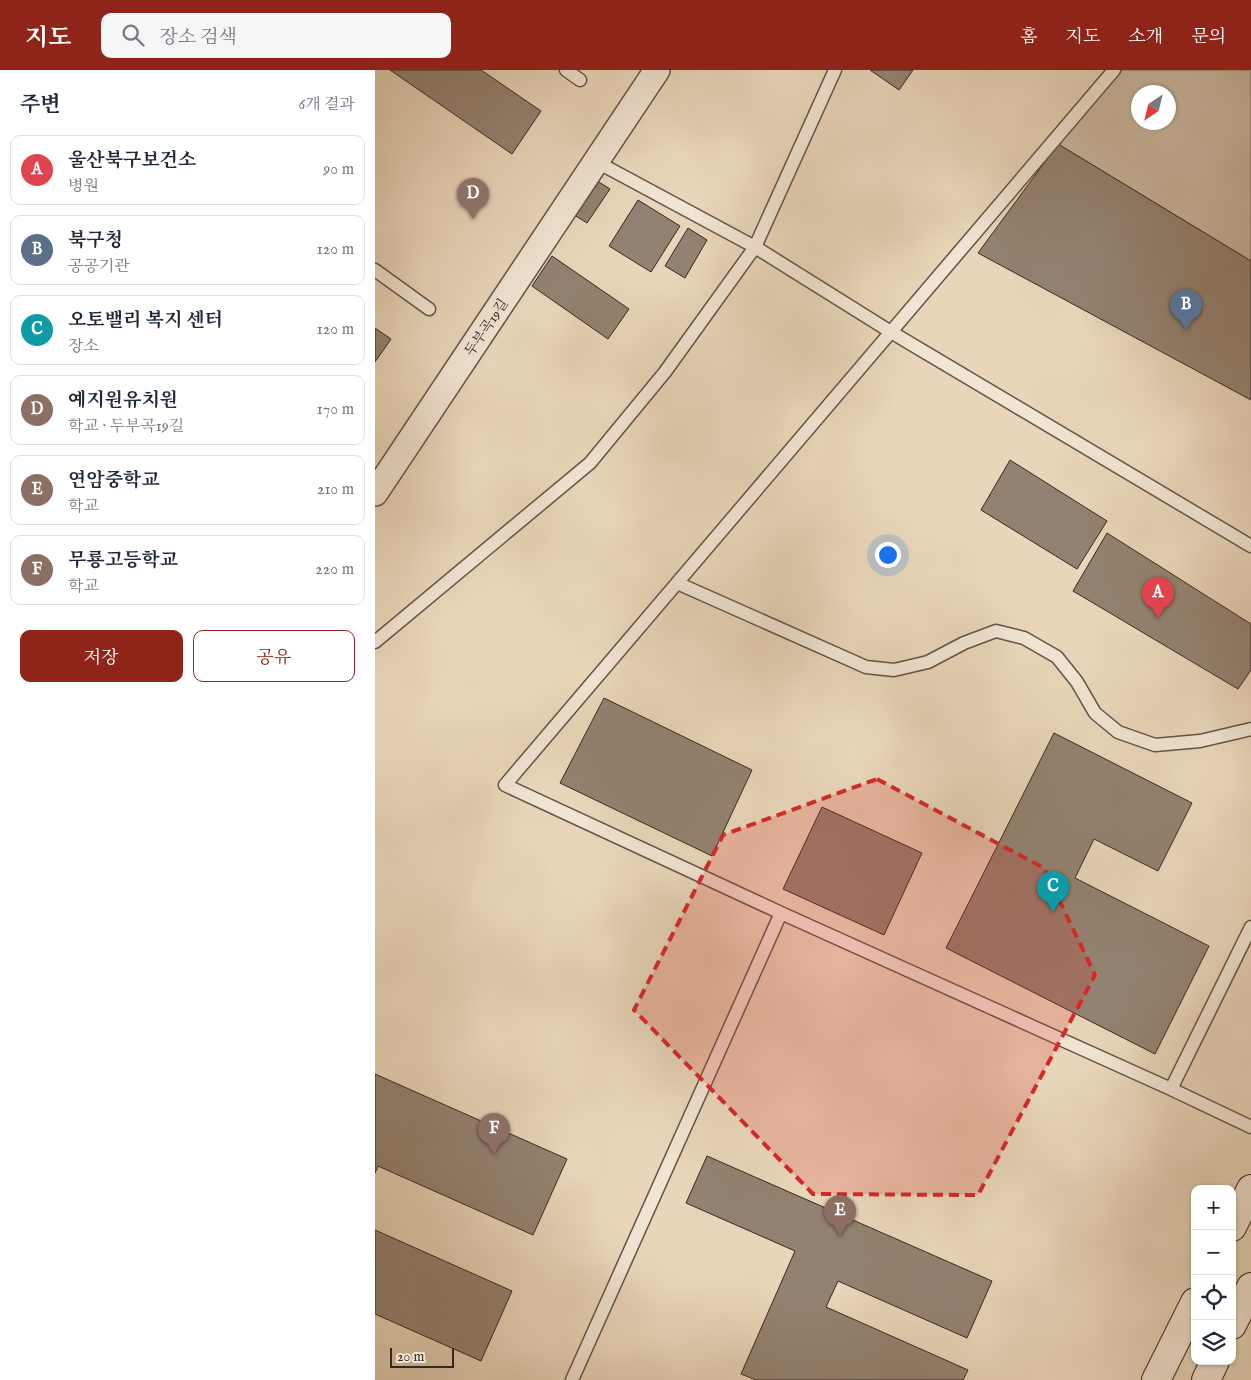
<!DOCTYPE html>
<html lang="ko">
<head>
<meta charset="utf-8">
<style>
	:root { --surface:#fff; --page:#f6f6f7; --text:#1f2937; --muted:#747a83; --line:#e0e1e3; --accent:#8f2418 }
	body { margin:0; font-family:"IM FELL English","Noto Serif KR",serif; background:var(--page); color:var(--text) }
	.controls { position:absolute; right:15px; bottom:15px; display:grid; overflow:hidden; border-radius:10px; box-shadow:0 1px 4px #0004 }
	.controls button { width:45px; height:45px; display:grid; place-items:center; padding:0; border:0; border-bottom:1px solid var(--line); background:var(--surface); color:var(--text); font:25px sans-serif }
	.compass { position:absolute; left:756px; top:15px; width:45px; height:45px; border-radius:50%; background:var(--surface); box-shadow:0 1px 4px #0004; rotate:215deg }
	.scale { position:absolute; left:15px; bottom:12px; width:64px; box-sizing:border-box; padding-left:5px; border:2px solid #352721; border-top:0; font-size:14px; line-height:18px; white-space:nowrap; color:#352721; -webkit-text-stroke:4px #f1e4d2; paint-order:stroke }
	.you { position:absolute; left:512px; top:484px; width:18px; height:18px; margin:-12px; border:4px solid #fff; border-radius:50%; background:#1a73e8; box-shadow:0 0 0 8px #1a73e833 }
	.badge { display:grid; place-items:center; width:32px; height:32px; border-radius:50%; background:var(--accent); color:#fff; font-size:16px; font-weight:700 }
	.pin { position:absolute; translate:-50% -41px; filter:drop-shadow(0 1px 2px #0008) }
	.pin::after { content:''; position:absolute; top:26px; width:18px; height:15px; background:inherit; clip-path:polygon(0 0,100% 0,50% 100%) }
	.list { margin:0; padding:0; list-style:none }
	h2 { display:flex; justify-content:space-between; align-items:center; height:65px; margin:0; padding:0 20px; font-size:21px }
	h2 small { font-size:16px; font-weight:400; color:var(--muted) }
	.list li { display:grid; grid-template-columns:32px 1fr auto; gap:15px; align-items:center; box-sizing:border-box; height:70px; margin:0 10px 10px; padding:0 10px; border:1px solid var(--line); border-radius:10px }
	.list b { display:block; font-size:19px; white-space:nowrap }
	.list p { margin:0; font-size:16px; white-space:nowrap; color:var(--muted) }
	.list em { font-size:16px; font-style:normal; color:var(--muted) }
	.actions { display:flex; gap:10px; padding:15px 20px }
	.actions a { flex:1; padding:11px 0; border:1px solid var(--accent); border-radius:10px; text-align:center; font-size:18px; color:var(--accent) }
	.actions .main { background:var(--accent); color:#fff }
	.icon { flex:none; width:28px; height:28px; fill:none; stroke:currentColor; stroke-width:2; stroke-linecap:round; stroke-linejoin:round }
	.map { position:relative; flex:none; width:876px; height:1310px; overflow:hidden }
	header { display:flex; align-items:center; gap:30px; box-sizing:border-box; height:70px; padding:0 25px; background:var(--accent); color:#fff }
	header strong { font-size:24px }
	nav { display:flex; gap:28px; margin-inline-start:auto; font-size:18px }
	.search { width:350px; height:45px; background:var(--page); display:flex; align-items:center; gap:12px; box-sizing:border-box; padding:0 18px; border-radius:10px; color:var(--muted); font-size:19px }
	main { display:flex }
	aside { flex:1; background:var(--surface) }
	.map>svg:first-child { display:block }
	.green { fill:#cab8a0; stroke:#807060; fill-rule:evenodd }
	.building { fill:#938271; stroke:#352721 }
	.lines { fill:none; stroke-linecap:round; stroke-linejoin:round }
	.lane-casing { stroke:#625347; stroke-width:15 }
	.street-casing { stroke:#625347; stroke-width:28 }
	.secondary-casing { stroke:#352721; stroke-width:30 }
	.lane { stroke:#f1e4d2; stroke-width:12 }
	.street { stroke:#f1e4d2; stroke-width:25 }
	.secondary { stroke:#f1e4d2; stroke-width:28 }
	.marked { fill:#d62828; fill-opacity:0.2; stroke:#d62828; stroke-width:4; stroke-dasharray:10 6; stroke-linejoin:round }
	.labels { text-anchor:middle; stroke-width:4; stroke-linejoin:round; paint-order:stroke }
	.street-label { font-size:14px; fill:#352721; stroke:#f1e4d2 }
</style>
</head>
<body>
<header>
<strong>지도</strong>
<div class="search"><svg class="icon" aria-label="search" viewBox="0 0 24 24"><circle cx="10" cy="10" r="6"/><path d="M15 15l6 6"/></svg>장소 검색</div>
<nav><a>홈</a><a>지도</a><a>소개</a><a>문의</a></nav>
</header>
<main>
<aside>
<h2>주변<small>6개 결과</small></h2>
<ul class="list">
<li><span class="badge" style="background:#e0444e">A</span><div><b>울산북구보건소</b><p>병원</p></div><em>90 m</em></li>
<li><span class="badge" style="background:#5c6f8a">B</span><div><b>북구청</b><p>공공기관</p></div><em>120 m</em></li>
<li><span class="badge" style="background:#0f9aa8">C</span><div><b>오토밸리 복지 센터</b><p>장소</p></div><em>120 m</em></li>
<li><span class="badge" style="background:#8d6e63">D</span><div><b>예지원유치원</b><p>학교 · 두부곡19길</p></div><em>170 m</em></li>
<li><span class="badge" style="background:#8d6e63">E</span><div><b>연암중학교</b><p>학교</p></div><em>210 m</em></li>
<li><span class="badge" style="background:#8d6e63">F</span><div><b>무룡고등학교</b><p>학교</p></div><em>220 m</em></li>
</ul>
<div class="actions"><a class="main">저장</a><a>공유</a></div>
</aside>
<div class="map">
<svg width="876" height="1310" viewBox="0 0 876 1310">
	<rect width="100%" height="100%" fill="#e9d6ba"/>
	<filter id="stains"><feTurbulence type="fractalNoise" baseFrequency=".004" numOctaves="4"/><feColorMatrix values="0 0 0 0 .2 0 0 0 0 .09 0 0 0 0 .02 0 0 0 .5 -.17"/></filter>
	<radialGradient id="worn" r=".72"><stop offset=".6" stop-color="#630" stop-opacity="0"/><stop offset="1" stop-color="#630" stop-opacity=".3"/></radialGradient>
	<!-- green -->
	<path class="green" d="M747 0H876V191L683 74ZM764 22H794V52H764Z"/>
	<!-- building -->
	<path class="building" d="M15 0H106L166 41 137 84Z
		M495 0H538L524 20Z
		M683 74 876 191V330L603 183Z
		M219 109 235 119 212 153 196 143Z
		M263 130 305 156 276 202 234 176Z
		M313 158 332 170 310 208 290 196Z
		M177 186 254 239 233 269 157 216Z
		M0 258 16 269 0 292Z
		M635 390 732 451 702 499 606 440Z
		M732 463 876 554V600L863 619 698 521Z
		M229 628 377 700 337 786 185 713Z
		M679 663 817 733 783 801 719 769 700 808 834 876 780 984 571 878Z
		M447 737 547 783 509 865 408 819Z
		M0 1004 192 1089 158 1165 3 1096 0 1103Z
		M332 1086 617 1211 592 1268 463 1211 451 1237 593 1300 588 1310H381L366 1304 420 1181 311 1133Z
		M0 1160 137 1221 106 1291 0 1244Z"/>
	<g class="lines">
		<defs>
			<path id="lane" d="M191 0 205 10
				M222 92 380 177 516 262 876 476
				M0 200 54 239
				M302 513 491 597 519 600 553 592 589 573 621 561 649 568 682 587 702 612 720 643 743 662 780 675 825 671 876 659
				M0 572 215 393 290 302 380 177 460 0
				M406 843 130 715 739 0
				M796 1019 876 1057
				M197 1310 406 843 796 1019 876 857"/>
			<path id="street" d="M0 423 282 0"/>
			<path id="secondary" d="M857 1157 876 1119
				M857 1255 876 1217
				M781 1310 820 1232
				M831 1310 840 1291"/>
		</defs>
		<!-- lane casing -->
		<use href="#lane" class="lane-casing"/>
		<!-- street casing -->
		<use href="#street" class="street-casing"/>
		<!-- secondary casing -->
		<use href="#secondary" class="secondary-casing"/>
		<!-- lane -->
		<use href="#lane" class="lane"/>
		<!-- street -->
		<use href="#street" class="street"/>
		<!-- secondary -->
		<use href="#secondary" class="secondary"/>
	</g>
	<!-- marked area -->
	<path class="marked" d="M502 709 669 798 720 905 603 1125 438 1124 259 940 348 765Z"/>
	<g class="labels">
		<!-- street labels -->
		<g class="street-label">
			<text transform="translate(111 257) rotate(-56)" y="5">두부곡19길</text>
		</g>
	</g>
	<rect width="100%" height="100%" filter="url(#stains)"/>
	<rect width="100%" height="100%" fill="url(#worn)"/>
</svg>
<div class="controls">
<button>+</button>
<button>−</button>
<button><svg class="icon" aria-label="locate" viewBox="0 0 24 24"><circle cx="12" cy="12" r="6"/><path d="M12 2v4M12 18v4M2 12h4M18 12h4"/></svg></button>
<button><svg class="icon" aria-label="layers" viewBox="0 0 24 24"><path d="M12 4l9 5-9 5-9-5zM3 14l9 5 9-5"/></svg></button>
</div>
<svg class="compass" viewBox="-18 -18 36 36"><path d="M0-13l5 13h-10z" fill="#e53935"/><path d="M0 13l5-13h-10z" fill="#747a83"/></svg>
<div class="scale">20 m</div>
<div class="you"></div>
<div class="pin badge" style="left:783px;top:548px;background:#e0444e">A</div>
<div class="pin badge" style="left:811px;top:260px;background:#5c6f8a">B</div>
<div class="pin badge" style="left:678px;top:842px;background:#0f9aa8">C</div>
<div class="pin badge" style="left:98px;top:149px;background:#8d6e63">D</div>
<div class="pin badge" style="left:465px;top:1166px;background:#8d6e63">E</div>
<div class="pin badge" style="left:119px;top:1084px;background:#8d6e63">F</div>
</div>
</main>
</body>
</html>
